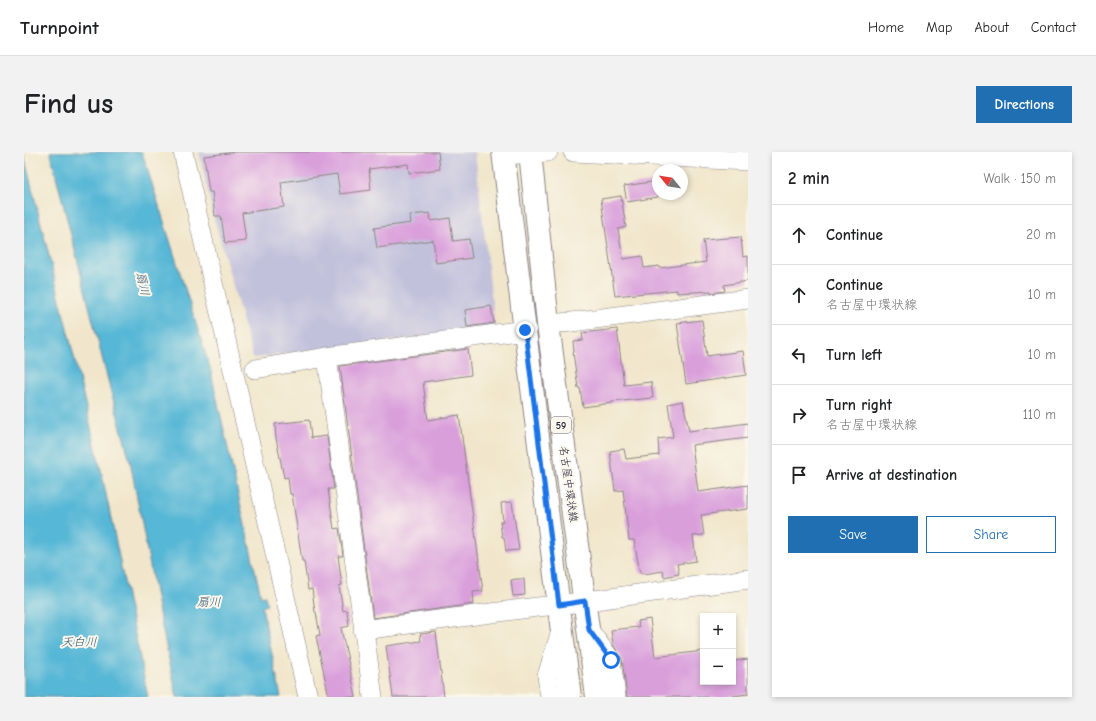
<!DOCTYPE html>
<html lang="en">
<head>
<meta charset="utf-8">
<style>
	:root { --surface:#fff; --page:#f2f2f2; --text:#202124; --muted:#757577; --line:#e0e0e0; --accent:#1f6fb2 }
	body { margin:0; font-family:"Comic Neue","Klee One",sans-serif; background:var(--page); color:var(--text) }
	.controls { position:absolute; right:12px; bottom:12px; display:grid; overflow:hidden; border-radius:0px; box-shadow:0 2px 6px #0003 }
	.controls button { width:36px; height:36px; display:grid; place-items:center; padding:0; border:0; border-bottom:1px solid var(--line); background:var(--surface); color:var(--text); font:20px sans-serif }
	.compass { position:absolute; left:628px; top:12px; width:36px; height:36px; border-radius:50%; background:var(--surface); box-shadow:0 2px 6px #0003; rotate:300deg }
	.stop { position:absolute; width:12px; height:12px; margin:-9px; border:3px solid #1a73e8; border-radius:50%; background:#fff }
	.stop.end { background:#1a73e8; border-color:#fff; box-shadow:0 1px 4px #0008 }
	.list { margin:0; padding:0; list-style:none }
	h2 { display:flex; justify-content:space-between; align-items:center; height:52px; margin:0; padding:0 16px; font-size:17px }
	h2 small { font-size:13px; font-weight:400; color:var(--muted) }
	.list li { display:grid; grid-template-columns:26px 1fr auto; gap:12px; align-items:center; box-sizing:border-box; height:60px; padding:0 16px; border-top:1px solid var(--line) }
	.list b { display:block; font-size:15px; white-space:nowrap }
	.list p { margin:0; font-size:13px; white-space:nowrap; color:var(--muted) }
	.list em { font-size:13px; font-style:normal; color:var(--muted) }
	.actions { display:flex; gap:8px; padding:12px 16px }
	.actions a { flex:1; padding:9px 0; border:1px solid var(--accent); border-radius:0px; text-align:center; font-size:14px; color:var(--accent) }
	.actions .main { background:var(--accent); color:#fff }
	.icon { flex:none; width:22px; height:22px; fill:none; stroke:currentColor; stroke-width:2; stroke-linecap:round; stroke-linejoin:round }
	.map { position:relative; flex:none; width:724px; height:545px; overflow:hidden; border-radius:0px }
	header { display:flex; align-items:center; gap:24px; box-sizing:border-box; height:56px; padding:0 20px; background:var(--surface); border-bottom:1px solid var(--line) }
	header strong { font-size:19px }
	nav { display:flex; gap:22px; margin-inline-start:auto; font-size:14px }
	.intro { display:flex; align-items:center; justify-content:space-between; box-sizing:border-box; height:96px; padding:0 24px }
	h1 { margin:0; font-size:28px }
	.button { padding:10px 18px; border-radius:0px; background:var(--accent); color:#fff; font-size:14px; font-weight:700 }
	main { display:flex; gap:24px; padding:0 24px }
	aside { flex:1; background:var(--surface); border-radius:0px; box-shadow:0 2px 6px #0003 }
	.map>svg:first-child { display:block }
	.industrial { fill:#c2c1dc }
	.water { fill:#57b7d6; stroke:#3c6c88 }
	.building { fill:#d99fdb }
	.lines { fill:none; stroke-linecap:round; stroke-linejoin:round }
	.minor-casing { stroke:#8a8483; stroke-width:20 }
	.major-casing { stroke:#8a8483; stroke-width:24 }
	.minor { stroke:#fff; stroke-width:19 }
	.major { stroke:#fff; stroke-width:22 }
	.route { stroke:#1a73e8; stroke-width:5 }
	.labels { text-anchor:middle; stroke-width:4; stroke-linejoin:round; paint-order:stroke }
	.shield { fill:#fbf7ec; stroke:#636270; stroke-width:1 }
	.shield-label { font-size:10px; font-weight:bold; fill:#22223b }
	.street-label { font-size:11px; fill:#22223b; stroke:#fbf7ec }
	.water-label { font-size:12px; font-style:italic; fill:#355671; stroke:#fbf7ec }
</style>
</head>
<body>
<header>
<strong>Turnpoint</strong>
<nav><a>Home</a><a>Map</a><a>About</a><a>Contact</a></nav>
</header>
<div class="intro"><h1>Find us</h1><a class="button">Directions</a></div>
<main>
<div class="map">
<svg width="724" height="545" viewBox="0 0 724 545">
	<rect width="100%" height="100%" fill="#fbf7ec"/>
	<filter id="ink" filterUnits="userSpaceOnUse"><feTurbulence type="fractalNoise" baseFrequency=".025" numOctaves="2"/><feDisplacementMap in="SourceGraphic" scale="8" xChannelSelector="R" yChannelSelector="G"/><feConvolveMatrix kernelMatrix="1 2 1 2 8 2 1 2 1" color-interpolation-filters="sRGB"/></filter>
	<filter id="wash" filterUnits="userSpaceOnUse"><feTurbulence type="fractalNoise" baseFrequency=".012" numOctaves="4" result="noise"/><feDisplacementMap in="SourceGraphic" scale="16" xChannelSelector="R" yChannelSelector="G"/><feGaussianBlur stdDeviation="0.9" result="paint"/><feColorMatrix in="noise" values="0 0 0 0 0 0 0 0 0 0 0 0 0 0 0 0 0 1.4 0 .05"/><feComposite in="paint" operator="in"/></filter>
	<g filter="url(#wash)">
		<rect width="100%" height="100%" fill="#f1e6cb"/>
		<!-- industrial -->
		<path class="industrial" d="M175 0H451L471 176 229 206 189 62Z"/>
		<!-- water -->
		<path class="water" d="M26 0H118L186 216 237 445 241 444 243 453 238 455 257 545H153L135 461 106 309 81 217Z
			M0 4 45 184 77 318 124 545H0Z"/>
		<g id="blocks">
			<!-- building -->
			<path class="building" d="M212 0H414L416 17 385 21 384 12 345 17 347 38 316 42 313 22 257 30 260 55 218 61 222 89 201 91 197 64H191L188 40H185L180 4Z
				M634 29V45L603 50 600 34Z
				M597 44 602 75 594 77 599 107 618 104 620 116 635 114V116L682 110 679 88 717 85 719 105 724 104V129L700 133 701 139 687 141V139L653 141V138L591 144 577 47Z
				M406 61 407 69 426 66 429 89 445 87 448 106 412 111 409 88 353 96 350 76 387 71 386 63Z
				M467 154 470 171 443 175 441 158Z
				M678 168 683 204 719 199 722 223 662 232 653 171Z
				M593 177 600 233 627 230 629 246 588 250V251L559 255 556 236H554L549 200H550L549 189 559 188 558 181Z
				M444 197 447 223 399 230 404 268 435 263 459 439 449 440 450 452 349 466 316 214Z
				M659 249 665 279 724 271V286L668 293 674 340 724 333V357L677 363 680 383 669 384 672 409 653 412 655 422 640 425 639 419 620 422V421H616L610 388H605L599 338 591 339 586 299 600 297 602 307 635 303 634 287 649 285 644 252Z
				M285 268 287 286 303 284 310 337H304L310 377 315 376 319 404H314L318 433 315 434 319 459 323 458 325 474 317 476 332 545H305L292 484 296 483 292 460H291L288 437 284 438 280 409H278L268 342H266L264 325 260 326 252 286 251 272Z
				M488 350 495 398 482 399 480 385H478L476 370H479L477 351Z
				M493 427H500L501 443 489 444 487 428Z
				M626 467 631 505 679 499V530H709V509L724 507V542L702 545H603L598 507 589 492 587 478 615 475 614 469Z
				M412 480 420 545H369L362 494 397 489 396 482Z"/>
		</g>
	</g>
	<g filter="url(#ink)">
		<use href="#blocks" fill-opacity="0" stroke="#8a8483" stroke-width="1"/>
		<g class="lines">
			<defs>
				<path id="minor" d="M159 0 284 545
					M549 0 724 9
					M480 3 524 0
					M524 172 548 170 724 147
					M303 205 349 545
					M231 217 303 205 501 178
					M339 478 513 455 535 453 724 427
					M565 478 587 508 592 545
					M526 545 523 524 537 479"/>
				<path id="major" d="M479 0 546 545
					M506 0 524 172 573 545"/>
			</defs>
			<!-- minor casing -->
			<use href="#minor" class="minor-casing"/>
			<!-- major casing -->
			<use href="#major" class="major-casing"/>
			<!-- minor -->
			<use href="#minor" class="minor"/>
			<!-- major -->
			<use href="#major" class="major"/>
		</g>
	</g>
	<g class="lines" filter="url(#ink)">
		<!-- route -->
		<path class="route" d="M501 178 535 453 561 449 565 478 587 508"/>
	</g>
	<g class="labels">
		<!-- shield labels -->
		<rect class="shield" x="527" y="265" width="20" height="16" rx="3"/>
		<g class="shield-label">
			<text x="537" y="277">59</text>
		</g>
		<!-- street labels -->
		<g class="street-label">
			<text transform="translate(545 332) rotate(82)" y="4">名古屋中環状線</text>
		</g>
		<!-- water labels -->
		<g class="water-label">
			<text transform="translate(119 132) rotate(78)" y="4">扇川</text>
			<text x="185" y="454">扇川</text>
			<text x="55" y="494">天白川</text>
		</g>
	</g>
</svg>
<div class="controls">
<button>+</button>
<button>−</button>
</div>
<svg class="compass" viewBox="-18 -18 36 36"><path d="M0-13l5 13h-10z" fill="#e53935"/><path d="M0 13l5-13h-10z" fill="#757577"/></svg>
<div class="stop" style="left:587px;top:508px"></div>
<div class="stop end" style="left:501px;top:178px"></div>
</div>
<aside>
<h2>2 min<small>Walk · 150 m</small></h2>
<ul class="list">
<li><svg class="icon" aria-label="ahead" viewBox="0 0 24 24"><path d="M12 20V5M6 11l6-6 6 6"/></svg><div><b>Continue</b></div><em>20 m</em></li>
<li><svg class="icon" aria-label="ahead" viewBox="0 0 24 24"><path d="M12 20V5M6 11l6-6 6 6"/></svg><div><b>Continue</b><p>名古屋中環状線</p></div><em>10 m</em></li>
<li><svg class="icon" aria-label="left" viewBox="0 0 24 24"><path d="M17 20v-9H6M10 6l-5 5 5 5"/></svg><div><b>Turn left</b></div><em>10 m</em></li>
<li><svg class="icon" aria-label="right" viewBox="0 0 24 24"><path d="M7 20v-9h11M14 6l5 5-5 5"/></svg><div><b>Turn right</b><p>名古屋中環状線</p></div><em>110 m</em></li>
<li><svg class="icon" aria-label="arrive" viewBox="0 0 24 24"><path d="M6 21V4h12l-3 4 3 4H6"/></svg><div><b>Arrive at destination</b></div></li>
</ul>
<div class="actions"><a class="main">Save</a><a>Share</a></div>
</aside>
</main>
</body>
</html>
